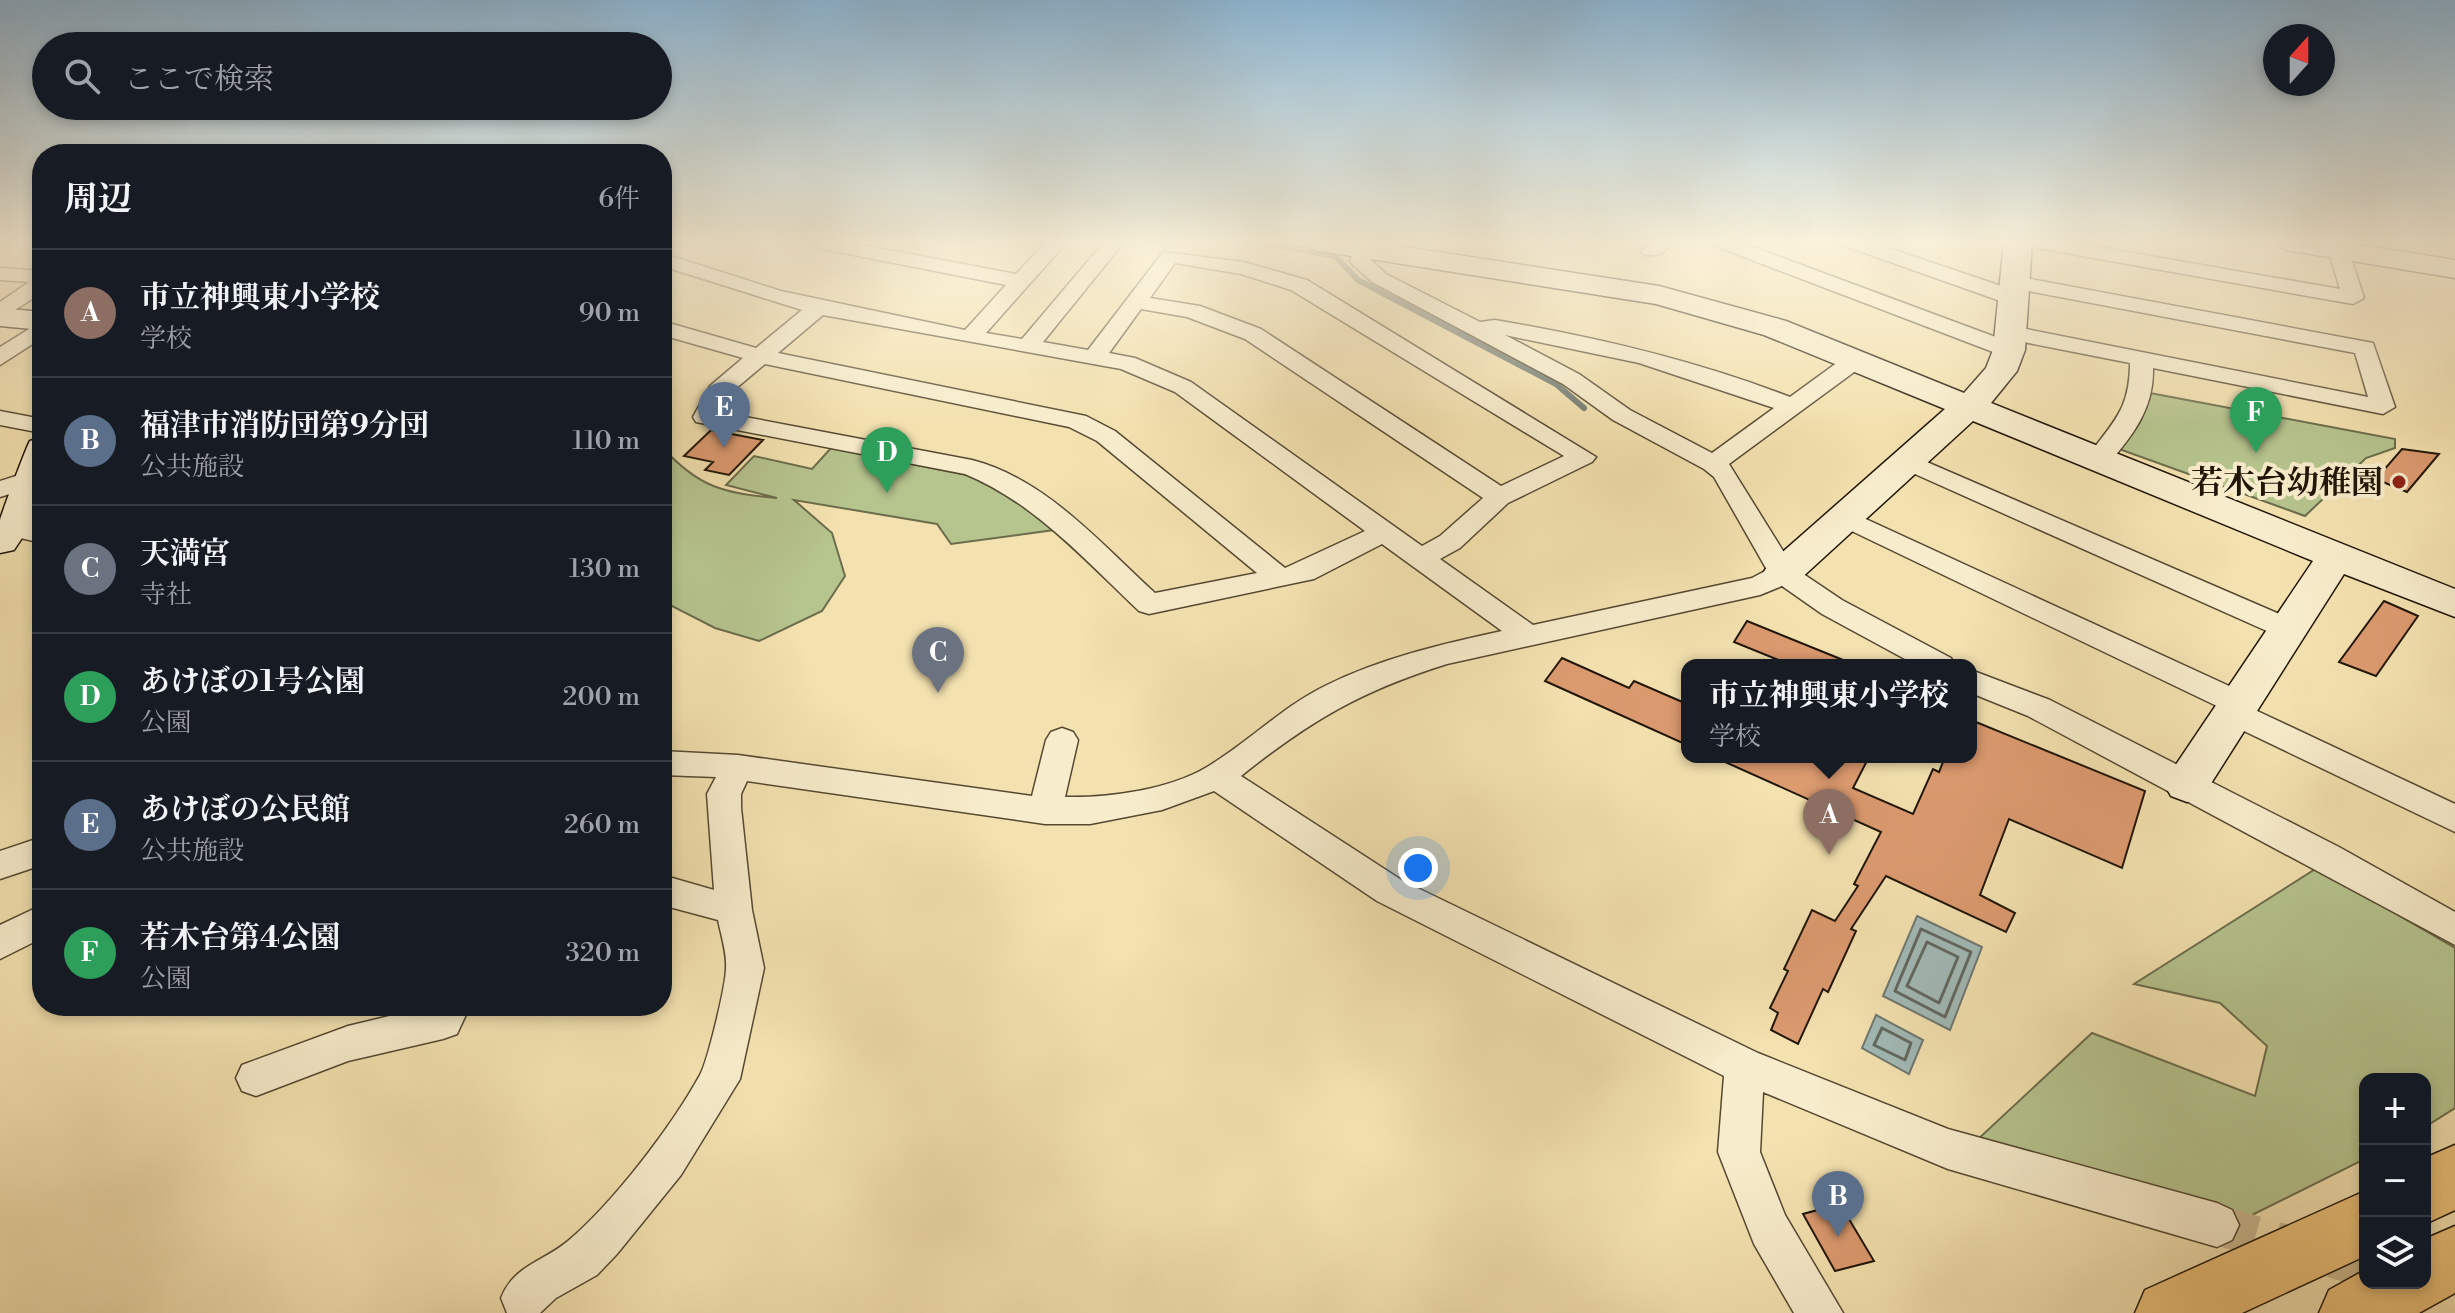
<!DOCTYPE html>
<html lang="ja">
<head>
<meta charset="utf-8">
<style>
	:root { --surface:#171b24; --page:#20242c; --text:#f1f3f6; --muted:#9ea1a6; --line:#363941; --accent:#0b8043 }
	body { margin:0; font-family:"Libre Bodoni","Noto Serif JP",serif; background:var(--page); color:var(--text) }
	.controls { position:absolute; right:24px; bottom:24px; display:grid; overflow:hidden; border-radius:16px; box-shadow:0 4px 12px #0003 }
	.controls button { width:72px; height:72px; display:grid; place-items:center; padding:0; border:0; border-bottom:2px solid var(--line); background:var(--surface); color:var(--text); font:40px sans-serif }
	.compass { position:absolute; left:2263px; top:24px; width:72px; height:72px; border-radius:50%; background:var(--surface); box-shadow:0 4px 12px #0003; rotate:21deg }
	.you { position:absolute; left:1418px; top:868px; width:28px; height:28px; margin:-20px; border:6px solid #fff; border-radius:50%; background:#1a73e8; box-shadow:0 0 0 12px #1a73e833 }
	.badge { display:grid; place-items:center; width:52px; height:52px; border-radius:50%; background:var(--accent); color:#fff; font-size:26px; font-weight:700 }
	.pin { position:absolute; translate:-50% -66px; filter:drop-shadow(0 2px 4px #0008) }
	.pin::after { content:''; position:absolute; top:42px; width:28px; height:24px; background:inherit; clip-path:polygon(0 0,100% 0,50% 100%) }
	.popup { position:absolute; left:1681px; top:659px; width:296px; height:104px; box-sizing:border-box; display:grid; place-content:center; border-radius:16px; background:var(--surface); filter:drop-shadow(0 2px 6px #0005); font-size:26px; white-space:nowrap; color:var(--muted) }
	.popup b { font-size:30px; color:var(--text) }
	.popup::after { content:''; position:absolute; left:50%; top:100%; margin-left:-16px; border:16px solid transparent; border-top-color:var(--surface) }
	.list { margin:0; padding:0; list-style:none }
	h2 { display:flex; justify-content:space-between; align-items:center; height:104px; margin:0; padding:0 32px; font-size:34px }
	h2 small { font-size:26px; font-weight:400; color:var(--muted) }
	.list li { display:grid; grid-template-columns:52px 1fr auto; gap:24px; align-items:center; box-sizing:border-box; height:128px; padding:0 32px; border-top:2px solid var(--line) }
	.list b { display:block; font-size:30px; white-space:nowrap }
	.list p { margin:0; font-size:26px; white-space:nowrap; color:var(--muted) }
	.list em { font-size:26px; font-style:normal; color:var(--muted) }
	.icon { flex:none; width:44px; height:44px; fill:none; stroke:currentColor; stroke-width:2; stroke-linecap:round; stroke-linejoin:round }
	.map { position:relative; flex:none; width:2455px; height:1313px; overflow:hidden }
	.search { position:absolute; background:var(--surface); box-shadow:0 4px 12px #0003; left:32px; top:32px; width:640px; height:88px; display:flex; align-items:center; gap:20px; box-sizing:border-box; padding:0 28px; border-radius:44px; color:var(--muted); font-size:30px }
	.panel { position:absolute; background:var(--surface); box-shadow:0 4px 12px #0003; left:32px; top:144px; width:640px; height:872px; border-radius:32px }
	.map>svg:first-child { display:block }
	.green { fill:#b6c48e; stroke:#6b6d4b; stroke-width:2 }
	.water { fill:#a2bab7; stroke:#6e7871; stroke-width:2 }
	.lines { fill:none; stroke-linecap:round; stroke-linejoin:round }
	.shore { stroke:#616860; stroke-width:3 }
	.stream { stroke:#6e7871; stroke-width:6 }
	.building { fill:#dc9a6f; stroke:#201608; stroke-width:2 }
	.street-tunnel { stroke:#c9b88e; stroke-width:40; stroke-dasharray:40 20; stroke-linecap:butt }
	.street-casing { stroke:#554932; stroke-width:3 }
	.secondary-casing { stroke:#201608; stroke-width:3 }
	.highway-casing { stroke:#201608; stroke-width:3 }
	.street { fill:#f7eccb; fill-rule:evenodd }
	.secondary { fill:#f7eccb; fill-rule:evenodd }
	.highway { fill:#eac078; fill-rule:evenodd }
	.poi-dot { fill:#8f2418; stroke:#f7eccb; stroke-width:3 }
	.labels { text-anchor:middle; stroke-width:8; stroke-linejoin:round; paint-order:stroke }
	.poi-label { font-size:32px; font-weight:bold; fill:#201608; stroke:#f7eccb; text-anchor:end }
</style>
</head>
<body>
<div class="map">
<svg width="2455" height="1313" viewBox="0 0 2455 1313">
	<rect width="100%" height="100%" fill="#f3e1af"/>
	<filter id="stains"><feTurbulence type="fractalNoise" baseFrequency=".0025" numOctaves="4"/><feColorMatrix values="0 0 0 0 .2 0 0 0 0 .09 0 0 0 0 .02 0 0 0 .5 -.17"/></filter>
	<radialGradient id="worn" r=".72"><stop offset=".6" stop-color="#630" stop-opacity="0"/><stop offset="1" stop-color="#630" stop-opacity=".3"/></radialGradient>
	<!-- green -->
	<path class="green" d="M2150 393 2395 439V448L2366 458 2305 516 2119 449 2149 401Z
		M662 447C699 488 724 493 777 498L726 485 754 456 812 469 831 448 982 478 1000 487 1054 530 951 544 937 524 794 500 832 533 845 576 822 611 759 641 715 628 662 601Z
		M2317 868 2455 948V1108L2425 1127V1079H2365V1159L2246 1218 1976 1141 2092 1033 2255 1096 2267 1046 2220 1003 2134 984Z"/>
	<!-- water -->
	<path class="water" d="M1917 916 1982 947 1950 1030 1883 996Z
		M1876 1015 1923 1040 1909 1074 1862 1048Z"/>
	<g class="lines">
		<!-- shore -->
		<path class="shore" d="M1921 929 1971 952 1945 1017 1895 991Z
			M1927 942 1958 957 1939 1003 1907 986Z
			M1882 1028 1911 1043 1905 1060 1874 1045Z"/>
		<!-- stream -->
		<path class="stream" d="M1259 242 1335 256 1358 280 1556 384 1584 408"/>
	</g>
	<!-- building -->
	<path class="building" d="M711 430 763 440 729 475 705 470 713 462 684 456Z
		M2402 449 2439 454 2407 492 2376 479Z
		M2384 601 2418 616 2376 676 2339 662Z
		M1747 621 1853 664V665H1791L1734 642Z
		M1562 658 1629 688 1634 681 1687 704V745L1545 681Z
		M1971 720 2145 791 2122 868 2009 819 1980 895 2015 913 2006 932 1886 876 1851 929 1856 931 1828 992 1823 989 1798 1044 1771 1030 1778 1013 1770 1008 1788 971 1784 969 1812 910 1835 921 1858 886 1854 884 1881 832 1714 757H1869L1853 788 1913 814 1933 769 1939 772 1945 757H1971Z
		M1840 1204 1874 1261 1835 1271 1803 1214Z"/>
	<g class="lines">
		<!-- street-tunnel -->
		<path class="street-tunnel" d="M2217 1225 2365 1267"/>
		<defs>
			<path id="street" d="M808 242H847L1016 274 1046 242H1067L986 333 1022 339 1104 242H1124L1043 342 1088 350 1163 252 1244 262 1307 280 1596 457 1592 462 1508 503 1460 548 1440 559 1533 625 1752 578 1767 570 1714 477 1704 469 1613 420 1563 384 1372 282 1350 262 1355 244H1369L1371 260 1386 274 1480 322 1495 320C1596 337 1694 360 1790 397L1849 354H1865L1869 359 1865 364 1729 464 1793 567 1842 600 1951 658 1955 665H1916L1822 614 1782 586 1760 595 1447 664C1361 691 1311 720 1241 776L1403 881 1758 1053 1948 1129 2217 1203 2232 1210 2239 1225 2232 1240 2217 1247 1948 1169 1763 1092 1760 1152 1785 1215 1843 1313H1794L1754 1244 1718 1152 1724 1076 1377 901 1214 791 1162 810 1090 824H1045L747 781 741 794V808L752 910 764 968 740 1079 681 1175 617 1254 597 1275 556 1298 540 1313H507L501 1298C514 1265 543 1262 568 1241 613 1203 672 1126 700 1075 708 1060 726 985 726 968 727 953 721 935 718 920L662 905V875L714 890 707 794 716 777 662 775V751L738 755 1032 796 1046 740 1051 732 1062 728 1073 732 1078 740 1065 797C1108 798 1169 790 1207 767 1249 742 1283 706 1327 685 1382 658 1442 644 1502 631L1382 544 1314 579 1149 614 1139 611C1085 560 1035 503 965 474L696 422 693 417 710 386 743 358 662 335V321L756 348 802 310 662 266V253L781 291 965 330 1006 285 818 248ZM1175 263 1241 274 1291 290 1564 456 1501 486 1261 329 1200 306 1150 298ZM1141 309 1187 317 1245 339 1483 498 1440 536 1422 546 1191 382 1135 358 1109 353ZM823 315 1121 369 1175 392 1365 531 1285 568 1115 431 1086 416 778 353ZM1505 335 1639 363 1774 408 1712 453 1630 410 1579 374ZM765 364 1069 427 1097 441 1257 573 1155 593C1101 544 1046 479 972 460L719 412 728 395Z
				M1652 242H1676L1658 255H1644L1641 251Z
				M1712 242H1740L2017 345 2020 350 2017 355H2001L1715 246Z
				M1842 242H1871L2022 293 2025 298 2022 303H2006L1845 246Z
				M2027 242H2069L2340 289 2326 242H2346L2364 298 2353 304 2037 248Z
				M0 268 42 271V293L0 319V302L29 282 0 280Z
				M2015 276 2373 343 2395 407 2383 414 2153 368C2154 408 2134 434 2109 463H2091L2087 458C2112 422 2130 411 2130 363L2003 338 2000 333 2003 328 2011 326 2368 397 2355 353 2007 287 2004 282 2007 277Z
				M42 321V338L0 365V347Z
				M0 411 42 419V433L0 425Z
				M1906 453 2298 622 2303 629 2298 636 2288 639 2278 636 1897 466 1893 461Z
				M38 469 42 470V484L0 497V481Z
				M1844 509 2251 696 2256 704 2253 709 2455 804V832L2223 721 2218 713 2221 708 1835 523 1831 517 1835 511Z
				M13 520 42 525V543L3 534 0 527 3 522Z
				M1971 670 2050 700 2339 847 2455 912V945L2028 716 1971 693Z
				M42 837V865L0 879V851Z
				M42 905V938L0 959V925Z
				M431 1006H470L457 1034 443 1039 348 1061 256 1096 242 1091 236 1078 242 1065 348 1026Z"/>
			<path id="secondary" d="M1306 242H1373L1659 286 1786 321 1964 393 1986 368 1993 350 2004 242H2032L2025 350 2017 371 1991 403 2455 589V617L2344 574 2203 796 2187 802 2171 796 2164 784 2171 772 2313 561 1973 421 1797 582 1783 586 1769 582 1763 573 1769 564 1945 409 1764 335 1656 304 1320 251 1310 248Z
				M2278 242H2342L2455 260V278L2292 251 2282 248Z
				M0 308 42 312V330L0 326Z
				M42 437V508L14 550 0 553C0 542 0 531 0 520 1 515 27 445 30 441Z"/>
			<path id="highway" d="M2455 1145V1210L2425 1224V1158Z
				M2365 1191V1256L2242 1313H2135L2145 1290Z
				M2455 1226V1293L2419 1313H2319L2329 1290 2365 1270V1283H2425V1239Z"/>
		</defs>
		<!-- street casing -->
		<use href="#street" class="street-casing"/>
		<!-- secondary casing -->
		<use href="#secondary" class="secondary-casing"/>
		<!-- highway casing -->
		<use href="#highway" class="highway-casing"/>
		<!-- street -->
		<use href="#street" class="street"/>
		<!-- secondary -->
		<use href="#secondary" class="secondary"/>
		<!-- highway -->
		<use href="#highway" class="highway"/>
	</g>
	<!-- sky -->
	<linearGradient id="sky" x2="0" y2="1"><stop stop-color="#8cb6d4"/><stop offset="0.57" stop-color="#faf2db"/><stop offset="1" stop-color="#faf2db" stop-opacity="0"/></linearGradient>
	<rect width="2455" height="425" fill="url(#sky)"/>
	<!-- markers -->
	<circle class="poi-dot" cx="2399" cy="482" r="8"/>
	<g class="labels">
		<!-- poi labels -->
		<g class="poi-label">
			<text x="2383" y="493">若木台幼稚園</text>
		</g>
	</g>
	<rect width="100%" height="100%" filter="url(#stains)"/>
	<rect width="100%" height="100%" fill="url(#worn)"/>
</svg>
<div class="controls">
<button>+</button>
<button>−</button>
<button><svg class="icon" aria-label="layers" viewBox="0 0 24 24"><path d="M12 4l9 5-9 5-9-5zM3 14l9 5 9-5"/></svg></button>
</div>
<svg class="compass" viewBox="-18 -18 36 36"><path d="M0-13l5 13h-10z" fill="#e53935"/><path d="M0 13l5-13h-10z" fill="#9ea1a6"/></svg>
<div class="you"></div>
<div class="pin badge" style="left:1829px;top:855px;background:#8d6e63">A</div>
<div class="popup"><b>市立神興東小学校</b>学校</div>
<div class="pin badge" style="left:1838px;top:1237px;background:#5c6f8a">B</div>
<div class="pin badge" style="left:938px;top:693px;background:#6b7280">C</div>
<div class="pin badge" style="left:887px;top:493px;background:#2e9e5b">D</div>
<div class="pin badge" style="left:724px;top:448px;background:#5c6f8a">E</div>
<div class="pin badge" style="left:2256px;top:453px;background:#2e9e5b">F</div>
<div class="search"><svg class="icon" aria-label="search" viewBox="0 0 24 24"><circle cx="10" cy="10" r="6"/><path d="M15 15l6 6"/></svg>ここで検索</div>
<section class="panel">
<h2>周辺<small>6件</small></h2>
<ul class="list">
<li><span class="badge" style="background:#8d6e63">A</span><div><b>市立神興東小学校</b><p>学校</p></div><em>90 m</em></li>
<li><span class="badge" style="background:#5c6f8a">B</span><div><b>福津市消防団第9分団</b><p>公共施設</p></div><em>110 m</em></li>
<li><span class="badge" style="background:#6b7280">C</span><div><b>天満宮</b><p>寺社</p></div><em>130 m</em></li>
<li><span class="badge" style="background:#2e9e5b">D</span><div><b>あけぼの1号公園</b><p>公園</p></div><em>200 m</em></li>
<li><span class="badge" style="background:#5c6f8a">E</span><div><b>あけぼの公民館</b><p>公共施設</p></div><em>260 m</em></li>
<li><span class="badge" style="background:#2e9e5b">F</span><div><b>若木台第4公園</b><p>公園</p></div><em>320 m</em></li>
</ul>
</section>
</div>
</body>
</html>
